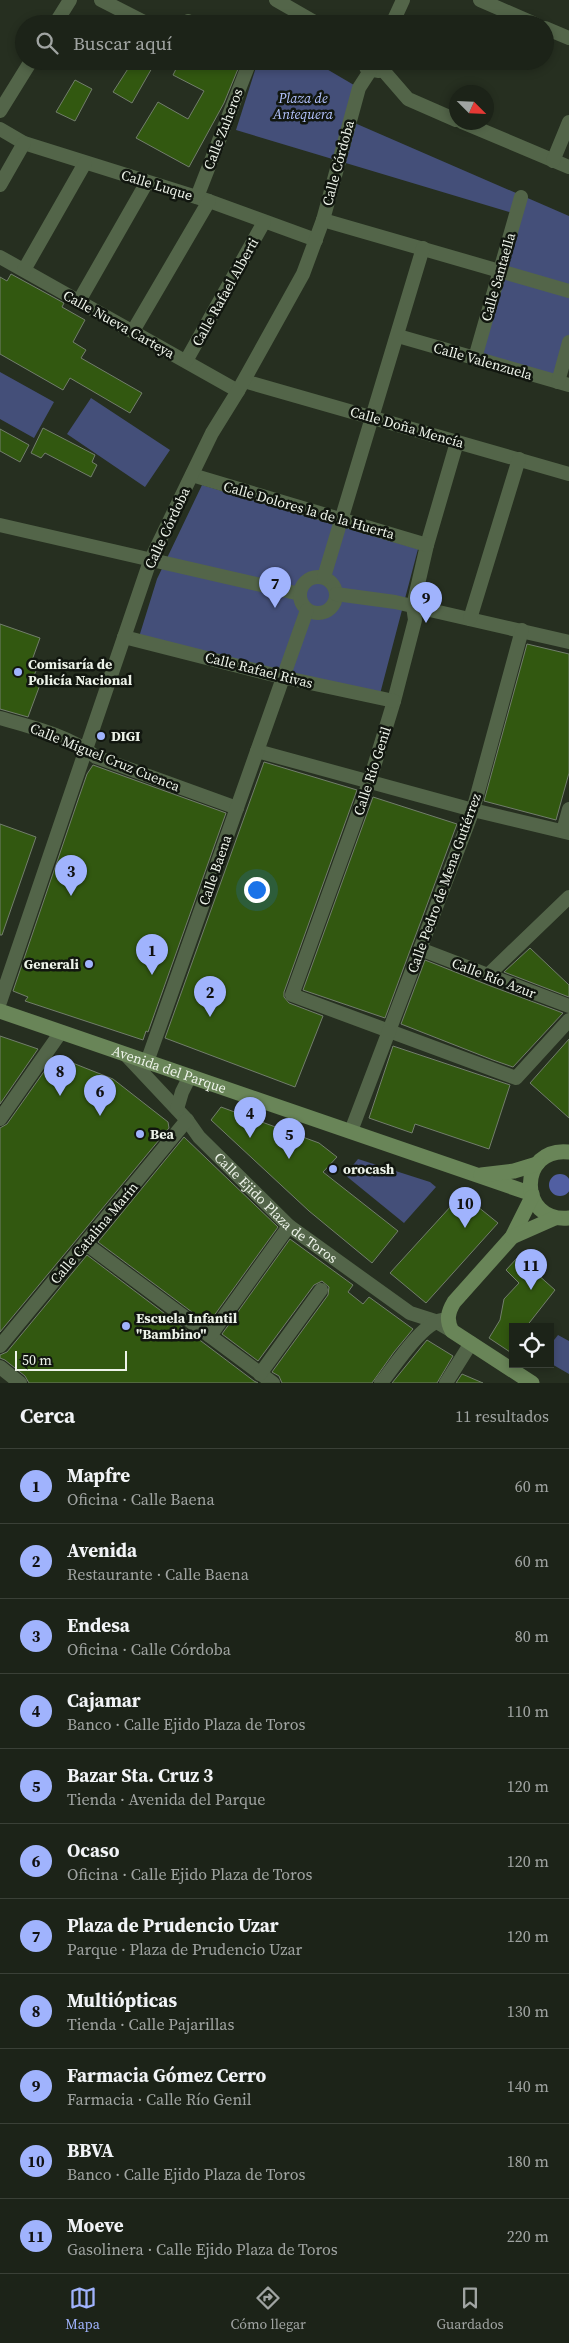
<!DOCTYPE html>
<html lang="es">
<head>
<meta charset="utf-8">
<style>
	:root { --surface:#1c2318; --page:#252b21; --text:#f1f3f6; --muted:#a0a4a2; --line:#3a4037; --accent:#a0b3fd }
	body { margin:0; font-family:"Source Serif 4",serif; background:var(--page); color:var(--text) }
	.controls { position:absolute; right:15px; bottom:15px; display:grid; overflow:hidden; border-radius:0px; box-shadow:0 2px 8px #0003 }
	.controls button { width:45px; height:45px; display:grid; place-items:center; padding:0; border:0; border-bottom:1px solid var(--line); background:var(--surface); color:var(--text); font:25px sans-serif }
	.compass { position:absolute; left:449px; top:85px; width:45px; height:45px; border-radius:50%; background:var(--surface); box-shadow:0 2px 8px #0003; rotate:114deg }
	.scale { position:absolute; left:15px; bottom:12px; width:112px; box-sizing:border-box; padding-left:5px; border:2px solid #edf3e9; border-top:0; font-size:14px; line-height:18px; white-space:nowrap; color:#edf3e9; -webkit-text-stroke:4px #11160f; paint-order:stroke }
	.you { position:absolute; left:256px; top:889px; width:18px; height:18px; margin:-12px; border:4px solid #fff; border-radius:50%; background:#1a73e8; box-shadow:0 0 0 8px #1a73e833 }
	.badge { display:grid; place-items:center; width:32px; height:32px; border-radius:50%; background:var(--accent); color:#111; font-size:16px; font-weight:700 }
	.pin { position:absolute; translate:-50% -41px; filter:drop-shadow(0 1px 2px #0008) }
	.pin::after { content:''; position:absolute; top:26px; width:18px; height:15px; background:inherit; clip-path:polygon(0 0,100% 0,50% 100%) }
	.list { margin:0; padding:0; list-style:none }
	h2 { display:flex; justify-content:space-between; align-items:center; height:65px; margin:0; padding:0 20px; font-size:21px }
	h2 small { font-size:16px; font-weight:400; color:var(--muted) }
	.list li { display:grid; grid-template-columns:32px 1fr auto; gap:15px; align-items:center; box-sizing:border-box; height:75px; padding:0 20px; border-top:1px solid var(--line) }
	.list b { display:block; font-size:19px; white-space:nowrap }
	.list p { margin:0; font-size:16px; white-space:nowrap; color:var(--muted) }
	.list em { font-size:16px; font-style:normal; color:var(--muted) }
	.icon { flex:none; width:28px; height:28px; fill:none; stroke:currentColor; stroke-width:2; stroke-linecap:round; stroke-linejoin:round }
	.map { position:relative; flex:none; width:569px; height:1383px; overflow:hidden }
	.search { position:absolute; background:var(--surface); box-shadow:0 2px 8px #0003; left:15px; right:15px; top:15px; height:55px; display:flex; align-items:center; gap:12px; box-sizing:border-box; padding:0 18px; border-radius:28px; color:var(--muted); font-size:19px }
	.sheet { height:890px; background:var(--surface) }
	nav { display:flex; justify-content:space-around; align-items:center; box-sizing:border-box; height:70px; border-top:1px solid var(--line); background:var(--surface); font-size:14px; color:var(--muted) }
	nav a { display:grid; justify-items:center; gap:2px }
	nav .on { color:var(--accent) }
	.map>svg:first-child { display:block }
	.green { fill:#444f79 }
	.water { fill:#515fa2 }
	.building { fill:#325810; stroke:#727e6c }
	.lines { fill:none; stroke-linecap:round; stroke-linejoin:round }
	.street { stroke:#536549; stroke-width:14 }
	.secondary { stroke:#698558; stroke-width:15 }
	.poi-dot { fill:#a0b3fd; stroke:#11160f; stroke-width:2 }
	.labels { text-anchor:middle; stroke-width:5; stroke-linejoin:round; paint-order:stroke }
	.park-label { font-size:14px; font-style:italic; fill:#b4c3fd; stroke:#11160f }
	.street-label { font-size:14px; fill:#edf3e9; stroke:#11160f }
	.poi-label { font-size:14px; font-weight:bold; fill:#edf3e9; stroke:#11160f; text-anchor:start }
</style>
</head>
<body>
<div class="map">
<svg width="569" height="1383" viewBox="0 0 569 1383">
	<rect width="100%" height="100%" fill="#262f20"/>
	<!-- green -->
	<path class="green" d="M258 61H313L359 88 350 121 569 216V342L558 382 475 358 516 214 236 130Z
		M0 372 54 402 34 438 0 419Z
		M91 398 170 450 145 487 67 434Z
		M202 485 418 549 380 694 139 637 157 579Z
		M358 1159 430 1182 436 1187 404 1223 345 1175Z
		M558 1335 569 1341V1374L550 1363V1345Z"/>
	<!-- water -->
	<path class="water" d="M549 1185a11 11 0 1 1 22 0a11 11 0 1 1-22 0Z"/>
	<!-- building -->
	<path class="building" d="M133 61H139L152 68 132 103 113 92Z
		M180 61H223L238 69 224 103 189 167 136 138 158 102 188 119 204 91 173 75Z
		M75 80 92 89 75 121 56 112Z
		M11 274 64 303 62 307 85 320 73 342 86 350 81 358 142 393 130 413 70 378 63 390 0 354V277L7 281Z
		M43 428 95 455 92 462 97 465 91 477 45 453 41 458 31 453Z
		M0 429 29 445 20 462 0 451Z
		M0 624 40 638 31 663 38 666 33 678 41 682 28 717 0 709Z
		M527 644 569 654V773L556 820 484 801Z
		M264 762 357 790 284 992V997L289 1003 323 1016 295 1087 165 1038Z
		M93 765 226 813 148 1032 146 1031 143 1040 25 1001 28 997 13 991 78 800 87 774Z
		M373 797 457 824 385 1018 303 990Z
		M0 824 36 837 2 935H0Z
		M530 948 569 985V997L504 972Z
		M425 960 488 985 563 1013 513 1067 493 1060 401 1024Z
		M0 1036 38 1049 0 1104Z
		M569 1039V1118L530 1083Z
		M393 1046 510 1085 489 1149 415 1124 412 1133 369 1118Z
		M55 1056 113 1079 168 1122 169 1128 0 1332V1128L7 1124Z
		M221 1107 319 1143 337 1157 323 1172 398 1231 372 1263 309 1211 211 1120Z
		M184 1137 278 1227 208 1324 98 1242Z
		M462 1194 498 1223 426 1303 390 1273Z
		M290 1239 353 1285 348 1292 363 1304 369 1297 413 1329 394 1352 372 1383H282L279 1376 272 1372 328 1295 329 1287 322 1281 314 1285 258 1361 222 1334Z
		M87 1255 254 1381 258 1383H29L25 1376 5 1360 0 1358V1355L7 1352Z
		M518 1257 555 1290 526 1327H513V1354L489 1338 500 1320 504 1299 519 1283 506 1270Z
		M427 1340 453 1356 437 1383H392Z
		M462 1374 483 1383H456Z"/>
	<g class="lines">
		<!-- street -->
		<g class="street">
			<path d="M101 0 148 24"/>
			<path d="M276 0 318 24"/>
			<path d="M480 0 535 24"/>
			<path d="M55 24 70 0"/>
			<path d="M186 24 188 21 193 24"/>
			<path d="M392 24 403 0"/>
			<path d="M545 28 569 38"/>
			<path d="M363 61 367 69 379 71"/>
			<path d="M382 69 408 99 456 120"/>
			<path d="M0 111 31 61"/>
			<path d="M462 122 569 167"/>
			<path d="M0 129 24 143 209 201 316 240"/>
			<path d="M553 161 569 122"/>
			<path d="M0 185 24 143"/>
			<path d="M197 197 250 61"/>
			<path d="M323 220 569 291"/>
			<path d="M0 257 238 391"/>
			<path d="M24 270 85 163"/>
			<path d="M79 301 147 182"/>
			<path d="M133 331 209 201"/>
			<path d="M398 336 569 385"/>
			<path d="M475 358 521 197"/>
			<path d="M186 361 264 222"/>
			<path d="M244 381 569 474"/>
			<path d="M558 382 569 342"/>
			<path d="M457 442 427 545 413 606 415 620 394 701 369 783 292 995 516 1078 569 1020"/>
			<path d="M192 475 427 545"/>
			<path d="M0 525 300 594"/>
			<circle cx="318" cy="595" r="18"/>
			<path d="M324 577 423 248"/>
			<path d="M336 594 395 602 569 642"/>
			<path d="M470 619 519 459"/>
			<path d="M124 637 282 677 394 701"/>
			<path d="M0 718C32 727 70 736 96 757L237 808"/>
			<path d="M257 751 473 810 569 833"/>
			<path d="M563 831 569 809"/>
			<path d="M420 949 569 1006"/>
			<path d="M488 975 569 897"/>
			<path d="M0 1002 150 561 212 433 238 391 303 274 323 220 359 88 370 71"/>
			<path id="s1" d="M125 1054 187 1120 199 1137 289 1226 410 1313 435 1321 452 1331"/>
			<path d="M147 1062 307 610"/>
			<path d="M177 1109 182 1092 190 1076"/>
			<path d="M0 1119 61 1032"/>
			<path d="M351 1131 473 810 522 630"/>
			<path d="M85 1243 273 1383"/>
			<path d="M210 1336 289 1226"/>
			<path d="M0 1346 187 1120"/>
			<path d="M0 1367 20 1383"/>
			<path d="M260 1374 321 1290"/>
			<path d="M381 1383C394 1367 422 1323 442 1320"/>
			<path d="M446 1383 471 1343"/>
		</g>
		<!-- secondary -->
		<g class="secondary">
			<path id="s2" d="M0 1011 532 1194"/>
			<path d="M569 1152C518 1146 517 1223 569 1218"/>
			<path d="M481 1175 514 1171 537 1164"/>
			<path d="M532 1197 512 1237 454 1302C448 1312 446 1320 452 1331L532 1383"/>
			<path d="M512 1237 555 1218"/>
		</g>
	</g>
	<!-- markers -->
	<g class="poi-dot">
		<circle cx="18" cy="672" r="5"/>
		<circle cx="101" cy="736" r="5"/>
		<circle cx="89" cy="964" r="5"/>
		<circle cx="140" cy="1134" r="5"/>
		<circle cx="333" cy="1169" r="5"/>
		<circle cx="126" cy="1326" r="5"/>
	</g>
	<g class="labels">
		<!-- park labels -->
		<g class="park-label">
			<text x="303" y="103">Plaza de<tspan x="303" dy="16">Antequera</tspan></text>
		</g>
		<!-- street labels -->
		<g class="street-label">
			<text transform="translate(223 129) rotate(-69)" y="5">Calle Zuheros</text>
			<text transform="translate(338 163) rotate(-75)" y="5">Calle Córdoba</text>
			<text transform="translate(157 185) rotate(17)" y="5">Calle Luque</text>
			<text transform="translate(498 277) rotate(-74)" y="5">Calle Santaella</text>
			<text transform="translate(225 292) rotate(-61)" y="5">Calle Rafael Alberti</text>
			<text transform="translate(119 324) rotate(29)" y="5">Calle Nueva Carteya</text>
			<text transform="translate(483 361) rotate(16)" y="5">Calle Valenzuela</text>
			<text transform="translate(407 427) rotate(16)" y="5">Calle Doña Mencía</text>
			<text transform="translate(309 510) rotate(16)" y="5">Calle Dolores la de la Huerta</text>
			<text transform="translate(167 528) rotate(-65)" y="5">Calle Córdoba</text>
			<text transform="translate(259 670) rotate(14)" y="5">Calle Rafael Rivas</text>
			<text transform="translate(105 757) rotate(22)" y="5">Calle Miguel Cruz Cuenca</text>
			<text transform="translate(372 771) rotate(-72)" y="5">Calle Río Genil</text>
			<text transform="translate(215 870) rotate(-71)" y="5">Calle Baena</text>
			<text transform="translate(444 883) rotate(-70)" y="5">Calle Pedro de Mena Gutiérrez</text>
			<text transform="translate(494 978) rotate(21)" y="5">Calle Río Azur</text>
			<text dy="5" stroke="none"><textPath href="#s2" startOffset="179">Avenida del Parque</textPath></text>
			<text dy="5" stroke="none"><textPath href="#s1" startOffset="216">Calle Ejido Plaza de Toros</textPath></text>
			<text transform="translate(94 1233) rotate(-50)" y="5">Calle Catalina Marín</text>
		</g>
		<!-- poi labels -->
		<g class="poi-label">
			<text x="28" y="669">Comisaría de<tspan x="28" dy="16">Policía Nacional</tspan></text>
			<text x="111" y="741">DIGI</text>
			<text x="79" y="969" text-anchor="end">Generali</text>
			<text x="150" y="1139">Bea</text>
			<text x="343" y="1174">orocash</text>
			<text x="136" y="1323">Escuela Infantil<tspan x="136" dy="16">"Bambino"</tspan></text>
		</g>
	</g>
</svg>
<div class="controls">
<button><svg class="icon" aria-label="locate" viewBox="0 0 24 24"><circle cx="12" cy="12" r="6"/><path d="M12 2v4M12 18v4M2 12h4M18 12h4"/></svg></button>
</div>
<svg class="compass" viewBox="-18 -18 36 36"><path d="M0-13l5 13h-10z" fill="#e53935"/><path d="M0 13l5-13h-10z" fill="#a0a4a2"/></svg>
<div class="scale">50 m</div>
<div class="you"></div>
<div class="pin badge" style="left:152px;top:975px">1</div>
<div class="pin badge" style="left:210px;top:1017px">2</div>
<div class="pin badge" style="left:71px;top:896px">3</div>
<div class="pin badge" style="left:250px;top:1138px">4</div>
<div class="pin badge" style="left:289px;top:1159px">5</div>
<div class="pin badge" style="left:100px;top:1116px">6</div>
<div class="pin badge" style="left:275px;top:608px">7</div>
<div class="pin badge" style="left:60px;top:1096px">8</div>
<div class="pin badge" style="left:426px;top:623px">9</div>
<div class="pin badge" style="left:465px;top:1228px">10</div>
<div class="pin badge" style="left:531px;top:1290px">11</div>
<div class="search"><svg class="icon" aria-label="search" viewBox="0 0 24 24"><circle cx="10" cy="10" r="6"/><path d="M15 15l6 6"/></svg>Buscar aquí</div>
</div>
<section class="sheet">
<h2>Cerca<small>11 resultados</small></h2>
<ul class="list">
<li><span class="badge">1</span><div><b>Mapfre</b><p>Oficina · Calle Baena</p></div><em>60 m</em></li>
<li><span class="badge">2</span><div><b>Avenida</b><p>Restaurante · Calle Baena</p></div><em>60 m</em></li>
<li><span class="badge">3</span><div><b>Endesa</b><p>Oficina · Calle Córdoba</p></div><em>80 m</em></li>
<li><span class="badge">4</span><div><b>Cajamar</b><p>Banco · Calle Ejido Plaza de Toros</p></div><em>110 m</em></li>
<li><span class="badge">5</span><div><b>Bazar Sta. Cruz 3</b><p>Tienda · Avenida del Parque</p></div><em>120 m</em></li>
<li><span class="badge">6</span><div><b>Ocaso</b><p>Oficina · Calle Ejido Plaza de Toros</p></div><em>120 m</em></li>
<li><span class="badge">7</span><div><b>Plaza de Prudencio Uzar</b><p>Parque · Plaza de Prudencio Uzar</p></div><em>120 m</em></li>
<li><span class="badge">8</span><div><b>Multiópticas</b><p>Tienda · Calle Pajarillas</p></div><em>130 m</em></li>
<li><span class="badge">9</span><div><b>Farmacia Gómez Cerro</b><p>Farmacia · Calle Río Genil</p></div><em>140 m</em></li>
<li><span class="badge">10</span><div><b>BBVA</b><p>Banco · Calle Ejido Plaza de Toros</p></div><em>180 m</em></li>
<li><span class="badge">11</span><div><b>Moeve</b><p>Gasolinera · Calle Ejido Plaza de Toros</p></div><em>220 m</em></li>
</ul>
</section>
<nav>
<a class="on"><svg class="icon" aria-label="map" viewBox="0 0 24 24"><path d="M3 6l6-2 6 2 6-2v14l-6 2-6-2-6 2zM9 4v14M15 6v14"/></svg>Mapa</a>
<a><svg class="icon" aria-label="directions" viewBox="0 0 24 24"><path d="M12 3l9 9-9 9-9-9zM9 14v-3h6M13 9l2 2-2 2"/></svg>Cómo llegar</a>
<a><svg class="icon" aria-label="saved" viewBox="0 0 24 24"><path d="M7 4h10v16l-5-4-5 4z"/></svg>Guardados</a>
</nav>
</body>
</html>
